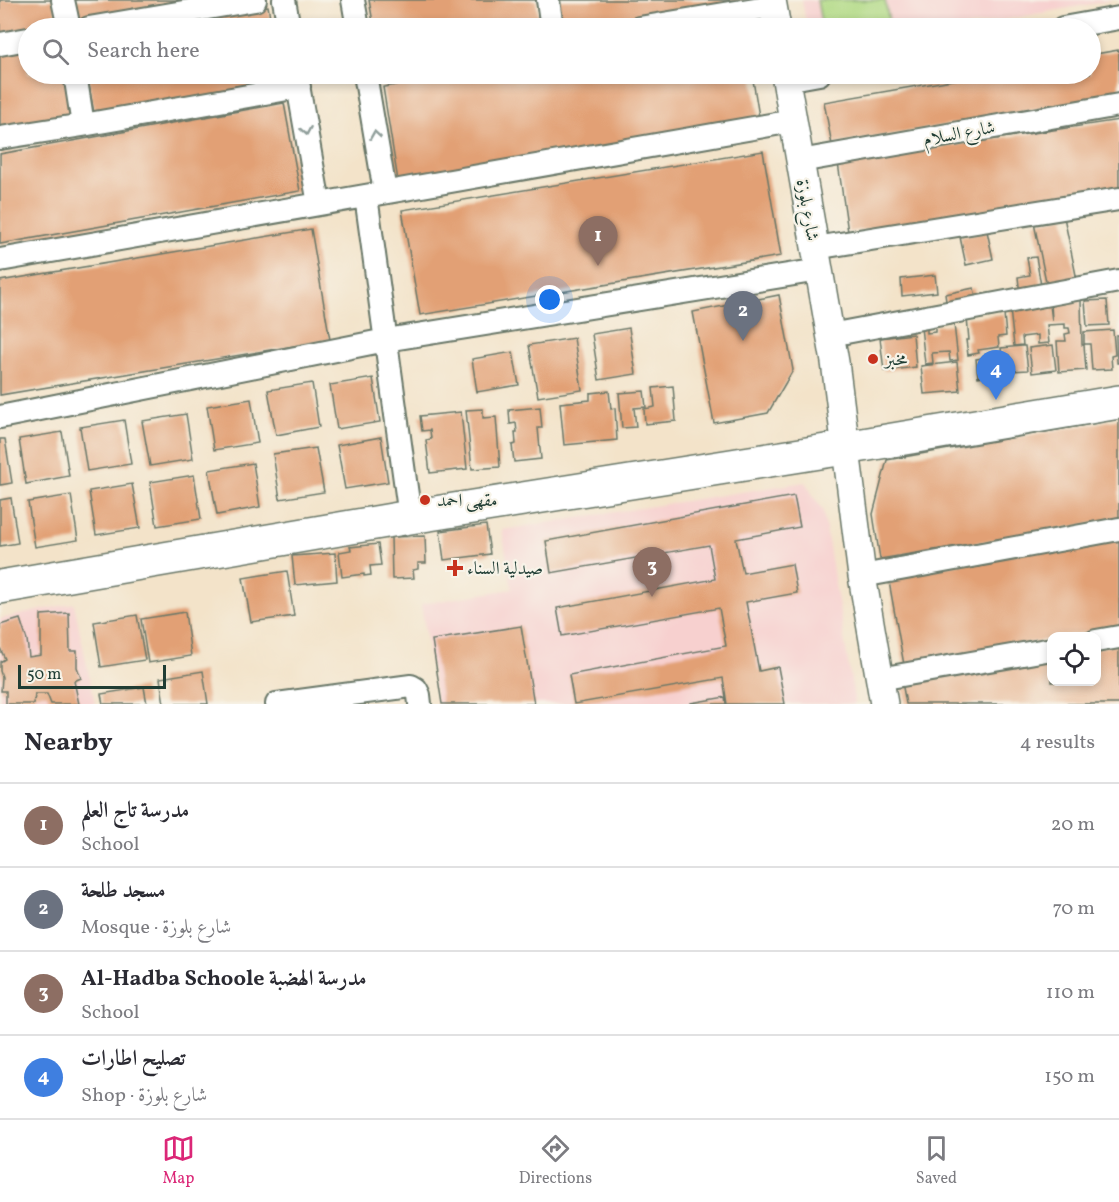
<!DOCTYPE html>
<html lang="en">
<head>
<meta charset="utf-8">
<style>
	:root { --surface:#fff; --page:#f7f7f7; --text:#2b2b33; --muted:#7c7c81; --line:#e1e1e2; --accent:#db2777 }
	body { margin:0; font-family:Vollkorn,Amiri,serif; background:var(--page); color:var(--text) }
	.controls { position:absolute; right:18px; bottom:18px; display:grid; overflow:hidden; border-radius:12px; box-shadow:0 3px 9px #0003 }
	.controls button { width:54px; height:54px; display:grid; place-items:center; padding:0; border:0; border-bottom:2px solid var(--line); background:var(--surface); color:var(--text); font:30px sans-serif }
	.scale { position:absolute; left:18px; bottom:15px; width:148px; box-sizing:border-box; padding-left:6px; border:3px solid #1f3d34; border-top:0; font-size:16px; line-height:21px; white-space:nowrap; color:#1f3d34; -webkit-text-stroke:4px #f7f3e8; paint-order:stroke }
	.you { position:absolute; left:550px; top:300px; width:21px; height:21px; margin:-15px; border:4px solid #fff; border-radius:50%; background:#1a73e8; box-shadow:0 0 0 9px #1a73e833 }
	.badge { display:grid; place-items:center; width:39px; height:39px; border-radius:50%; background:var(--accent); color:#fff; font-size:20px; font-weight:700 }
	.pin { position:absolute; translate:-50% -50px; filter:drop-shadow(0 2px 3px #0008) }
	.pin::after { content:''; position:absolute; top:32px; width:21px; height:18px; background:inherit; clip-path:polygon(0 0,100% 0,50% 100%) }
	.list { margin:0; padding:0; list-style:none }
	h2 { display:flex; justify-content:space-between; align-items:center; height:78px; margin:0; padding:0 24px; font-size:26px }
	h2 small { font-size:20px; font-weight:400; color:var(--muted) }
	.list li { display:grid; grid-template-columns:39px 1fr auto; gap:18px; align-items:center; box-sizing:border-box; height:84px; padding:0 24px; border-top:2px solid var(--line) }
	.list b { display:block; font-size:22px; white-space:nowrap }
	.list p { margin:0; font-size:20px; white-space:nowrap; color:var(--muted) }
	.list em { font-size:20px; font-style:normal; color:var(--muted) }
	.icon { flex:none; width:33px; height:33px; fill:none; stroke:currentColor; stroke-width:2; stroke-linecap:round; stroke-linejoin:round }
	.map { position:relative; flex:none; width:1119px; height:704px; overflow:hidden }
	.search { position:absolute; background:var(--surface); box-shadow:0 3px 9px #0003; left:18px; right:18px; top:18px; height:66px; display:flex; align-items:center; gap:15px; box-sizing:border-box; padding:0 21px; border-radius:33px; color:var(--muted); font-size:22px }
	.sheet { height:414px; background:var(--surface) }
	nav { display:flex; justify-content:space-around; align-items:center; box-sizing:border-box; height:84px; border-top:2px solid var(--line); background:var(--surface); font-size:16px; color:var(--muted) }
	nav a { display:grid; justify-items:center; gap:3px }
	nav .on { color:var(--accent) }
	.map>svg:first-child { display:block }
	.built { fill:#f7d0cf }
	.green { fill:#b1da85; stroke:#688c5c; stroke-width:1.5 }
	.building { fill:#e2a074 }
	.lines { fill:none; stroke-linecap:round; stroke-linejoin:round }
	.minor-casing { stroke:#697768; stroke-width:26 }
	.tertiary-casing { stroke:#697768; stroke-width:30 }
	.primary-casing { stroke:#697768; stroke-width:36 }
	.minor { stroke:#fff; stroke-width:22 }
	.tertiary { stroke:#fff; stroke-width:27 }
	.primary { stroke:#fff; stroke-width:33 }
	.oneway { stroke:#8f9e9a }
	.poi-dot { fill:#c8321e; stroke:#f7f3e8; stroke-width:2 }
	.labels { text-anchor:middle; stroke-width:4.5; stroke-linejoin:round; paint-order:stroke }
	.street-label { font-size:18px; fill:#1f3d34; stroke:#f7f3e8 }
	.poi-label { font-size:18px; fill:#1f3d34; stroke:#f7f3e8; text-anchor:start }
</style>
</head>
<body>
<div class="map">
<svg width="1119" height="704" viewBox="0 0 1119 704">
	<rect width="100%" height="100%" fill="#f7f3e8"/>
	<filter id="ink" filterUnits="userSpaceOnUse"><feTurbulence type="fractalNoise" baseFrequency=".0167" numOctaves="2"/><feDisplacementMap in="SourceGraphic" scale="12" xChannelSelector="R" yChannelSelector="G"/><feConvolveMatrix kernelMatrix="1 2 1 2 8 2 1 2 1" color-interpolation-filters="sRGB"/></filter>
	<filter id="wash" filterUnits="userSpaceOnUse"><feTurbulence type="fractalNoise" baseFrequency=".008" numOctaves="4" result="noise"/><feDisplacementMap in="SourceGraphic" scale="24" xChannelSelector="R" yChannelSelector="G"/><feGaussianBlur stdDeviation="1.35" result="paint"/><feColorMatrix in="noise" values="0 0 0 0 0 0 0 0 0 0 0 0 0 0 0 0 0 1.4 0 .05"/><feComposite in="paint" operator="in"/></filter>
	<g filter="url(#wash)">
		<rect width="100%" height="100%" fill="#f3e3c9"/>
		<!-- built -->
		<path class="built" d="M802 0H1113L960 28H807Z
			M805 482 823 511 855 704H437L421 604 512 589 502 530Z
			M74 603 95 704H0V619Z"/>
		<!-- green -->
		<path class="green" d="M817 0H885L890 28H822Z"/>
		<g id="blocks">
			<!-- building -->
			<path class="building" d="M0 0H54L58 24 28 28 0 35Z
				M71 0H207V1L74 23Z
				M369 0H536L540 28H374Z
				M554 0H742L743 6 599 28H559Z
				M268 6 272 28H150V27Z
				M28 47V74H65L72 117 0 129V51Z
				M1119 50V95L832 145 824 102 987 74H1090V55Z
				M87 74H280L282 86 95 119Z
				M466 74H752L761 129 399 187 383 87Z
				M284 103 300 191 0 244V154Z
				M1119 120V191L848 232 838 163Z
				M763 151 781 256 420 315 402 210Z
				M1064 217 1078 285 1048 291 1034 223Z
				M311 229 330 340 0 395V281Z
				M987 231 993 259 966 265 960 237Z
				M1036 257 1042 291 1020 295 1018 277 1030 275 1027 258Z
				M935 275 937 292 902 296 901 279Z
				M974 288 977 303 947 308 945 294Z
				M779 295 793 370 768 413 714 423 693 312Z
				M1081 300 1082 345H1084L1086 370 1059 372 1057 341H1066L1065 334 1070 333 1069 328H1065V324L1047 325 1049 343 1038 344V335L1022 337 1023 345 1014 346 1010 309 1050 305 1052 321 1051 302Z
				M1107 300 1109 325 1087 326 1085 301Z
				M1004 314 1006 336 998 337 999 347 978 350 979 353 968 355 966 340H969L967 318Z
				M954 324 958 360 950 361 949 352 932 353 933 363 925 364 921 327H927V333L935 332V326Z
				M629 328 636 374 599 380 592 334Z
				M1113 330 1115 355 1111 356 1112 369 1092 370 1090 344H1084V332Z
				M913 334 916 367 884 371 880 338Z
				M1116 335H1119V363H1117Z
				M574 338 582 390 538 397 529 345Z
				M1053 345 1056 370 1032 373 1029 348Z
				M1022 346H1025L1028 370 1011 371 1009 355 1002 356 1001 348Z
				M513 352 519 385 477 392 472 359Z
				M999 356 1001 374 978 377 976 359Z
				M957 362 960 391 924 394 921 366Z
				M373 378 380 422 337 429 330 385Z
				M312 383 319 427 276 435 268 390Z
				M673 386 676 421 645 424 644 409 655 407 653 388Z
				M609 391 611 409 615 408 617 440 564 445 560 403 590 400V393Z
				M644 391 646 407 634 408 636 427 622 428 619 393Z
				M251 399 258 443 214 450 207 406Z
				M540 407 542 428H538L541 459 514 462 512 445 516 444 515 432H517L516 423 510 424 509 410Z
				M483 409V418L496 417 500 467 472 469 466 410Z
				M461 412 467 469 430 473 426 440 431 439 430 430 422 431 420 416Z
				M186 414 193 459 150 466 142 421Z
				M1119 419V519L880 559 873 514 887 460Z
				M124 420 131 464 87 471 80 427Z
				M62 432 69 476 26 484 19 439Z
				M381 437 388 482 345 489 337 445Z
				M0 439H5L12 483 0 485Z
				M316 448 324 492 280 499 273 454Z
				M253 463 260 507 217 515 209 470Z
				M194 475 201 519 157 526 150 482Z
				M132 484 140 528 96 535 89 491Z
				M71 495 78 540 35 547 28 502Z
				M794 496 800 527 736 539 743 573 792 564 797 593 746 602 759 671 778 667 785 704H727L723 678 574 704 569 675 726 646 719 608 562 636 557 608 715 579 709 545 551 573 546 541Z
				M11 498 18 543 0 546V500Z
				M486 525 490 554 444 560 440 531Z
				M1119 535V627L1065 636H1052V639L904 665 888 576Z
				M425 536 426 563H418V569L413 570 414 578 392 579 391 537Z
				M378 544 381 565 370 566 371 575 364 576V574L342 577 339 552 351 550 350 547Z
				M335 553 337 581 295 585 292 556Z
				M287 571 294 616 251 622 243 578Z
				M185 612 191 656 148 663 141 619Z
				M69 613 70 651H77V667L81 678 74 681 79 704H51L47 694H35L34 704H6V691H1L2 677 0 671V662L5 659 0 648V625L20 619 27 640 29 657 41 655V615Z
				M137 615 145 660 101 667 94 622Z
				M521 626 534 704H442L432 640Z
				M1119 644V704H906L902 682 1052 656V682H1096V648Z
				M203 671 208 704H164L160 678Z
				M144 687 147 704H103L101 694Z
				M725 697 726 704H691V703Z"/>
		</g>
	</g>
	<g filter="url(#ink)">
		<use href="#blocks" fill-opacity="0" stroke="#697768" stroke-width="1.5"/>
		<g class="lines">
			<defs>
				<path id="minor" d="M63 0 69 28
					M284 0 289 28
					M353 0 358 28
					M548 0 552 28
					M89 28 255 0
					M639 28 773 6
					M1063 28 1119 18
					M0 44 28 39
					M75 74 83 125
					M296 74 319 204
					M365 74 385 192
					M786 80 819 74
					M0 138 83 125 299 87
					M800 161 1119 105
					M366 196 410 517
					M815 248 1119 199
					M0 260 793 121
					M830 335 1119 281
					M0 417 386 340 819 270
					M862 576 1119 529
					M1096 641 1119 637
					M879 679 1052 649
					M277 704 411 686 416 689 419 695 420 704"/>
				<path id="tertiary" d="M772 0 777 28
					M785 74 835 362 862 576 884 704"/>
				<path id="primary" d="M0 587 410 517 845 448 1119 402"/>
			</defs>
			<!-- minor casing -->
			<use href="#minor" class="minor-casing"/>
			<!-- tertiary casing -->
			<use href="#tertiary" class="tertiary-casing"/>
			<!-- primary casing -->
			<use href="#primary" class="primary-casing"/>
			<!-- minor -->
			<use href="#minor" class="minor"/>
			<!-- tertiary -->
			<use href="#tertiary" class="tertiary"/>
			<!-- primary -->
			<use href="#primary" class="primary"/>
		</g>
		<!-- one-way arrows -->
		<defs><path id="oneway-chevron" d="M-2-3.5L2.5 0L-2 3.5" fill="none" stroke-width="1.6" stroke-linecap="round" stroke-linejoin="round" transform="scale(1.5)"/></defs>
		<g class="oneway">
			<use href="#oneway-chevron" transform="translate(306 131) rotate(80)"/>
			<use href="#oneway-chevron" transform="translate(375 135) rotate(-99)"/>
		</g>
	</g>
	<!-- markers -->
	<g class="poi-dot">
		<circle cx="873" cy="359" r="6"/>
		<circle cx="425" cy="500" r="6"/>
		<path d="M452 559h6v6h6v6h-6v6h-6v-6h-6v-6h6z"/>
	</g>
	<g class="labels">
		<!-- street labels -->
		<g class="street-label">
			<text transform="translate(959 133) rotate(-10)" y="6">شارع السلام</text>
			<text transform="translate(808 210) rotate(80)" y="6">شارع بلوزة</text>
		</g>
		<!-- poi labels -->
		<g class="poi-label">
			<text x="885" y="365">مخبز</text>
			<text x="437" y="506">مقهى احمد</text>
			<text x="467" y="574">صيدلية السناء</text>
		</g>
	</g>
</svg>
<div class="controls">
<button><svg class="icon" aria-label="locate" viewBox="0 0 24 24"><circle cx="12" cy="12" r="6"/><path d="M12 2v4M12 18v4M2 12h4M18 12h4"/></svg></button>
</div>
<div class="scale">50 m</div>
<div class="you"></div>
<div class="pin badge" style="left:598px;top:266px;background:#8d6e63">1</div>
<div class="pin badge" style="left:743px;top:341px;background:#6b7280">2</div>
<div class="pin badge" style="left:652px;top:597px;background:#8d6e63">3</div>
<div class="pin badge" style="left:996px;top:400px;background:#3f7fe0">4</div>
<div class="search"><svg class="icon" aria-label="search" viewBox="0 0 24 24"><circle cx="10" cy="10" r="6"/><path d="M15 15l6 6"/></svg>Search here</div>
</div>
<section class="sheet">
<h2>Nearby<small>4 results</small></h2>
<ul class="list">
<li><span class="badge" style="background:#8d6e63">1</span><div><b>مدرسة تاج العلم</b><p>School</p></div><em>20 m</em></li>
<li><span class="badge" style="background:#6b7280">2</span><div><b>مسجد طلحة</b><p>Mosque · شارع بلوزة</p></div><em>70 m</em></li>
<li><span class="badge" style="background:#8d6e63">3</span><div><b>Al-Hadba Schoole مدرسة الهضبة</b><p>School</p></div><em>110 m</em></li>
<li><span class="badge" style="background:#3f7fe0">4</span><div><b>تصليح اطارات</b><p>Shop · شارع بلوزة</p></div><em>150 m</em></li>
</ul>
</section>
<nav>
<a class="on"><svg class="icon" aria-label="map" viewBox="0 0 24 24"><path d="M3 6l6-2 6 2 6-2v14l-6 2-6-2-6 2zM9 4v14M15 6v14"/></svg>Map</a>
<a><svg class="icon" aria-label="directions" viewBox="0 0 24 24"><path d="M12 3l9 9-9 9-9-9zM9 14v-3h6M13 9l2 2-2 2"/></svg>Directions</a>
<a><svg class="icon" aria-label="saved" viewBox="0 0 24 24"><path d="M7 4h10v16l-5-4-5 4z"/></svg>Saved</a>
</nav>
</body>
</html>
